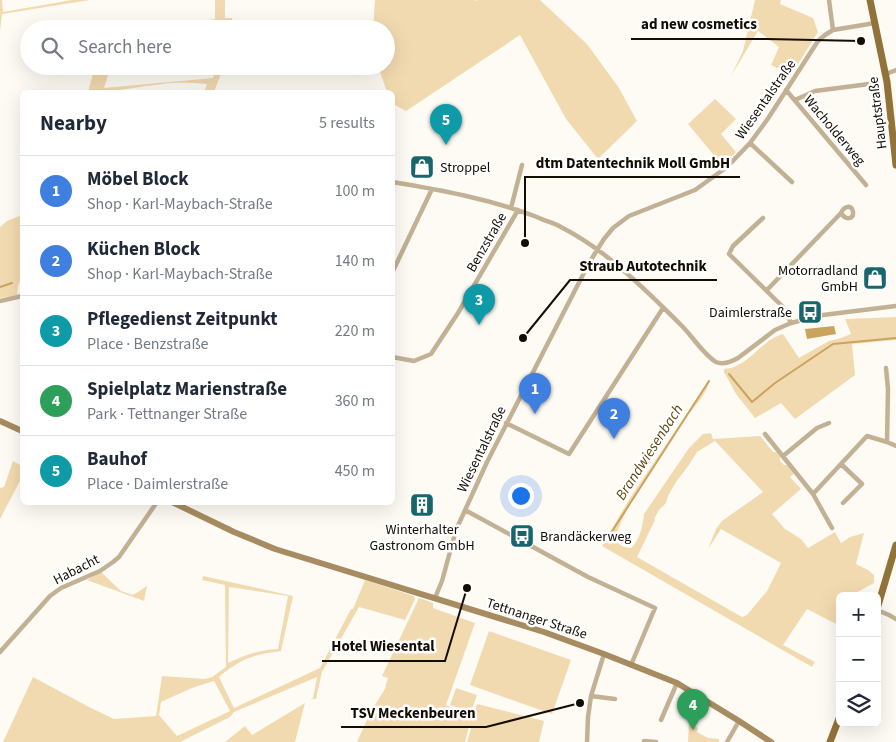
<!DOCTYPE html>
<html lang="en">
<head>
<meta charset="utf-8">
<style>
	:root { --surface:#fff; --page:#f6f6f7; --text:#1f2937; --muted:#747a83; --line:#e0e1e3; --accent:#18666b }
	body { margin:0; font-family:"Source Sans 3",sans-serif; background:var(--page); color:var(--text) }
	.controls { position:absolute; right:15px; bottom:15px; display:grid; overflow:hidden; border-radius:8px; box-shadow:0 5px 20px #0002 }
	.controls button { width:45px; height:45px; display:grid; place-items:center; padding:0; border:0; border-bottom:1px solid var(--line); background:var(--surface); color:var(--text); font:25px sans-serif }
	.you { position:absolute; left:520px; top:495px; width:18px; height:18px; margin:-12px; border:4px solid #fff; border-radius:50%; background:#1a73e8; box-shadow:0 0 0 8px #1a73e833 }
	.badge { display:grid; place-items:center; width:32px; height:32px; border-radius:50%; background:var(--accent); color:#fff; font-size:16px; font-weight:700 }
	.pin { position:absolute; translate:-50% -41px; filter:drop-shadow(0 1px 2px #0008) }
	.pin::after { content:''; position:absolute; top:26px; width:18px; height:15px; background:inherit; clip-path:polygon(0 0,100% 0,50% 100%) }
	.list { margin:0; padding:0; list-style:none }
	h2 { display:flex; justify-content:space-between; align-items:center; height:65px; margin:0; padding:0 20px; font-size:21px }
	h2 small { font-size:16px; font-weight:400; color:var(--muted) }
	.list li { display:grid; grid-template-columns:32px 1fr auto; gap:15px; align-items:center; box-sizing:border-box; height:70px; padding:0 20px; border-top:1px solid var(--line) }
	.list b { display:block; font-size:19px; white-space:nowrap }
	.list p { margin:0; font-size:16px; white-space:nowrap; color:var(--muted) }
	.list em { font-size:16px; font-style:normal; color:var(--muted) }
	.icon { flex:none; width:28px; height:28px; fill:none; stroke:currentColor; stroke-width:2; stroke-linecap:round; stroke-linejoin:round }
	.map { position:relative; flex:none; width:896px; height:742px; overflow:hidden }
	.search { position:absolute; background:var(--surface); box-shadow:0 5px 20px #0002; left:20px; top:20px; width:375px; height:55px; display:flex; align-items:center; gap:12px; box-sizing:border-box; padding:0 18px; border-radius:28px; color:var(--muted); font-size:19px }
	.panel { position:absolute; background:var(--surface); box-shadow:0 5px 20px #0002; left:20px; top:90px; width:375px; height:415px; border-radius:8px }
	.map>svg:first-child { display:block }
	.green { fill:#f2dab0; fill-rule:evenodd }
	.water { fill:#caa45e }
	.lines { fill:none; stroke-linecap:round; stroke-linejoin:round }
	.stream { stroke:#caa45e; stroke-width:2 }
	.street { stroke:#c2b194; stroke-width:4.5 }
	.secondary { stroke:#a68c60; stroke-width:6 }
	.primary { stroke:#917239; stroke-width:7 }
	.labels { text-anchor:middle; stroke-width:5; stroke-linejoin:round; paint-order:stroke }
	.street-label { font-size:14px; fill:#130d04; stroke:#fff }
	.poi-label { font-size:14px; fill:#130d04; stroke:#fff; text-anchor:start }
	.water-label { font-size:15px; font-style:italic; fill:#60460e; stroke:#fff }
	.leader { fill:none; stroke:#130d04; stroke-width:2 }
	.callout-dot { fill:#130d04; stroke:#fff; stroke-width:2 }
	.callout-label { font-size:15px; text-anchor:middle; font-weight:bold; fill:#130d04; stroke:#fff; stroke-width:5; stroke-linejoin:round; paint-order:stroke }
</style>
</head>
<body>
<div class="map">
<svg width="896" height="742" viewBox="0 0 896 742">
	<rect width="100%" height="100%" fill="#fefbf5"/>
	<!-- green -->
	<path class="green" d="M0 0H2L3 12 72 0H90L2 14 0 31Z
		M215 0H225V18H232V29H162L215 19Z
		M375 0H475L477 1V0H540L587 44 619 88 637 121 598 159 566 119 520 35 406 111 393 104 392 92H387L378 66H386V29H373Z
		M755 0H781L780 4 813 18 818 32 791 75 771 65 779 47 758 31 731 76 743 51Z
		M95 66H111L104 88 213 78 216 66H224L214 92H204L207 84C192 83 177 82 163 84 138 86 113 93 88 92Z
		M715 99 736 119 721 134 736 152 722 165 688 124Z
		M22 215V275L18 286 17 295 0 298V227L7 221Z
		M896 317V340L852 344 855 375 795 419 781 403 755 418 736 394 724 372V369C728 368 733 368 736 366 754 358 763 340 783 334L799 358 829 341 841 338 851 334 845 319Z
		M710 379C708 393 692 410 683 421 670 441 612 523 616 542L624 547 631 548C640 540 643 525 644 514L689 448 703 434 711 433 713 439 760 436 773 452H776L780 456V461L784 465H787L794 474 790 477 801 489 772 514 785 529 801 539 808 548 835 532 841 543 850 537 864 533 856 564 868 570 874 575V583L850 596H840V622L838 625 807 609 783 645 815 662 812 667 602 546 630 498ZM715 441 763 492 722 521 716 529 708 549 721 529 781 563 767 591 747 615 742 617 637 557 655 520 654 519 659 510 666 503 668 496 676 482 689 465 697 452Z
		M13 461 22 466V477L0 519V488L4 487Z
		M101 572 121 591 133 595 147 586 144 601 87 580Z
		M203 576 293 596 281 651C253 655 241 658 219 677L234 708 320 668 351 609H353L365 580 414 596 415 599 405 620 359 607 322 672 316 699H311L313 698 317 677 234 712 230 717 180 742H3L33 677 89 707 114 719 156 716 162 676 205 679 212 677 226 667 225 585 202 580ZM229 587 288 596 278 649C258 650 245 655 228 663ZM214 681 230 711 177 736 159 715 161 702 192 688Z
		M419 598 433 603V608L475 623 446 705 473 718 477 704 544 721 539 742H467L471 729 469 726 465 742H357L370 713 386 687H385L388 678 382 676Z
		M489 631 571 660 552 714 470 685Z
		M456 688 477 695 471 712 450 705Z
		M305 703 295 742H225L245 726 252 735Z
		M689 722 698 728 697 732 708 738 719 739V742H688Z"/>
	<!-- water -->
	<path class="water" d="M834 326 836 334 807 339 805 329Z"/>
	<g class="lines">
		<!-- stream -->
		<path class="stream" d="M0 287 12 283
			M729 374 752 402 775 383 833 344 896 338
			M609 536 709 381"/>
		<!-- street -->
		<path class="street" d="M829 0 833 30
			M886 74 896 70
			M786 90 866 185
			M795 100 815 91 869 84
			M750 143 792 182
			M392 182C441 190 490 199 537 217 545 221 554 223 561 227 584 239 605 254 624 271 644 288 663 307 682 326 692 336 704 355 716 362 723 365 731 362 738 358L775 330 791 323 823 315 896 306
			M511 208 522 165
			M763 218 733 246 729 254 783 307 791 323
			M392 273 432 189
			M767 290 841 213C844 206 852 204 853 212 854 219 846 221 841 213
			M0 301 22 296
			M392 357 414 361 431 354 458 313 518 210
			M886 368 888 389 887 442
			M506 423 569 454 663 308
			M765 434 813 494
			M783 456 817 428 829 423
			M841 464 862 484 843 503
			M465 510 588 577 655 608 631 665
			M832 528 813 494 867 436 887 442 896 446
			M435 598 442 581 456 530 487 462 589 263 604 239 613 228 629 216 695 190 727 167 750 143 767 120 818 41 825 35 833 30 875 23
			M877 610 889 615 896 619
			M0 652 50 596 61 588 100 571 113 562 119 557 157 502
			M591 696 615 699
			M661 720 677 683
			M644 741 656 742
			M587 742 588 717 591 696 604 654
			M727 742 739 721"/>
		<!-- secondary -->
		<path class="secondary" d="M0 421 22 431
			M172 502 234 532 275 549 544 632 604 654 677 683 739 721 771 742"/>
		<!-- primary -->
		<path class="primary" d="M870 0 887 82 896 165
			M877 609 896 545
			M830 742 840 716"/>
	</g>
	<!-- icons -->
	<defs>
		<symbol id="shop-square" viewBox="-11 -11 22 22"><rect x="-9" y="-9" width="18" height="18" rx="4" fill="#18666b" stroke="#fff"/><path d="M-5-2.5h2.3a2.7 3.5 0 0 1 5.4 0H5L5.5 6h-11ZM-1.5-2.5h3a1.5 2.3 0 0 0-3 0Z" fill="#fff"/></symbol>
		<symbol id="bus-square" viewBox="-11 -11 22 22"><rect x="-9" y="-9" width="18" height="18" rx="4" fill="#18666b" stroke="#fff"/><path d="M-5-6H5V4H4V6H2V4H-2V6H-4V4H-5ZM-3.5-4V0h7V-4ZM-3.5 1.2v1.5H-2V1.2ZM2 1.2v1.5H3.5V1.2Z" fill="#fff"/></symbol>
		<symbol id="building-square" viewBox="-11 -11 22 22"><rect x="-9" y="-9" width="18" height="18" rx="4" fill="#18666b" stroke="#fff"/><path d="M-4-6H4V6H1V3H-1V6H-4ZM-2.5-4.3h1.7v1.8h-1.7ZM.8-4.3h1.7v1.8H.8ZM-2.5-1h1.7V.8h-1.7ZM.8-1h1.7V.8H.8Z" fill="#fff"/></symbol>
	</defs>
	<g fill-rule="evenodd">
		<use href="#shop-square" x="408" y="153" width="28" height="28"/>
		<use href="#shop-square" x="861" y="264" width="28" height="28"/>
		<use href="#bus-square" x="796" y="298" width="28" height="28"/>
		<use href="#building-square" x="408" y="491" width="28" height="28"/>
		<use href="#bus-square" x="508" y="522" width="28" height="28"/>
	</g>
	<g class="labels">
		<!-- street labels -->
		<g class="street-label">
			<text transform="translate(765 99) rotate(-55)" y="5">Wiesentalstraße</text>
			<text transform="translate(877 113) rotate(-97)" y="5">Hauptstraße</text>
			<text transform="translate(835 130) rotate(50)" y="5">Wacholderweg</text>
			<text transform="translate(486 242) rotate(-60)" y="5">Benzstraße</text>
			<text transform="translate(481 449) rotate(-64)" y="5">Wiesentalstraße</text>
			<text transform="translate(76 569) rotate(-27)" y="5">Habacht</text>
			<text transform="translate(537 618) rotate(18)" y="5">Tettnanger Straße</text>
		</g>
		<!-- poi labels -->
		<g class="poi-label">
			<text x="440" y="172">Stroppel</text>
			<text x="858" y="275" text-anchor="end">Motorradland<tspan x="858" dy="16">GmbH</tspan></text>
			<text x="792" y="317" text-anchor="end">Daimlerstraße</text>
			<text x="422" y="534" text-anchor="middle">Winterhalter<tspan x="422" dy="16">Gastronom GmbH</tspan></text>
			<text x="540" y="541">Brandäckerweg</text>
		</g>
		<!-- water labels -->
		<g class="water-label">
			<text transform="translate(649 452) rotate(-57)" y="5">Brandwiesenbach</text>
		</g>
	</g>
	<!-- callouts -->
	<path class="leader" d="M861 41L767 39H631M525 243L525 177H740M523 338L570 280H717M467 588L445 661H322M580 703L486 727H341"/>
	<g class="callout-dot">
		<circle cx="861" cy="41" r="5"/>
		<circle cx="525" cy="243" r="5"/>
		<circle cx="523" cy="338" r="5"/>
		<circle cx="467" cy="588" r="5"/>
		<circle cx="580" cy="703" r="5"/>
	</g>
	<g class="callout-label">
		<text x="699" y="29">ad new cosmetics</text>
		<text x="633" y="168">dtm Datentechnik Moll GmbH</text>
		<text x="643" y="271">Straub Autotechnik</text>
		<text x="383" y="651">Hotel Wiesental</text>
		<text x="413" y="718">TSV Meckenbeuren</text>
	</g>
</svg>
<div class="controls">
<button>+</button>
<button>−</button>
<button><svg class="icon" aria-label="layers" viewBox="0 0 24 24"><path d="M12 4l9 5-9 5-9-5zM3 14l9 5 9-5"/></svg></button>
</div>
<div class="you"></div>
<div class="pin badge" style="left:535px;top:414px;background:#3f7fe0">1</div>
<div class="pin badge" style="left:614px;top:439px;background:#3f7fe0">2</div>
<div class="pin badge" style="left:479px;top:325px;background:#0f9aa8">3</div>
<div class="pin badge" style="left:693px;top:730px;background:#2e9e5b">4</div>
<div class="pin badge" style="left:446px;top:145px;background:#0f9aa8">5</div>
<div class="search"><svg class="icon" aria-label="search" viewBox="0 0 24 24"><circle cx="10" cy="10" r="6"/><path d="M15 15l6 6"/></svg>Search here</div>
<section class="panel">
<h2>Nearby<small>5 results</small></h2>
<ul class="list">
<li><span class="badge" style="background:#3f7fe0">1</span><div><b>Möbel Block</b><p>Shop · Karl-Maybach-Straße</p></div><em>100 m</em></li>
<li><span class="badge" style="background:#3f7fe0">2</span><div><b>Küchen Block</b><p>Shop · Karl-Maybach-Straße</p></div><em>140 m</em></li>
<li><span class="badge" style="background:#0f9aa8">3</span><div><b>Pflegedienst Zeitpunkt</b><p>Place · Benzstraße</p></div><em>220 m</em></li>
<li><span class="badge" style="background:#2e9e5b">4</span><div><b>Spielplatz Marienstraße</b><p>Park · Tettnanger Straße</p></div><em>360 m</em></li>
<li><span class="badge" style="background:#0f9aa8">5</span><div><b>Bauhof</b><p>Place · Daimlerstraße</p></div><em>450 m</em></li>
</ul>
</section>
</div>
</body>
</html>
